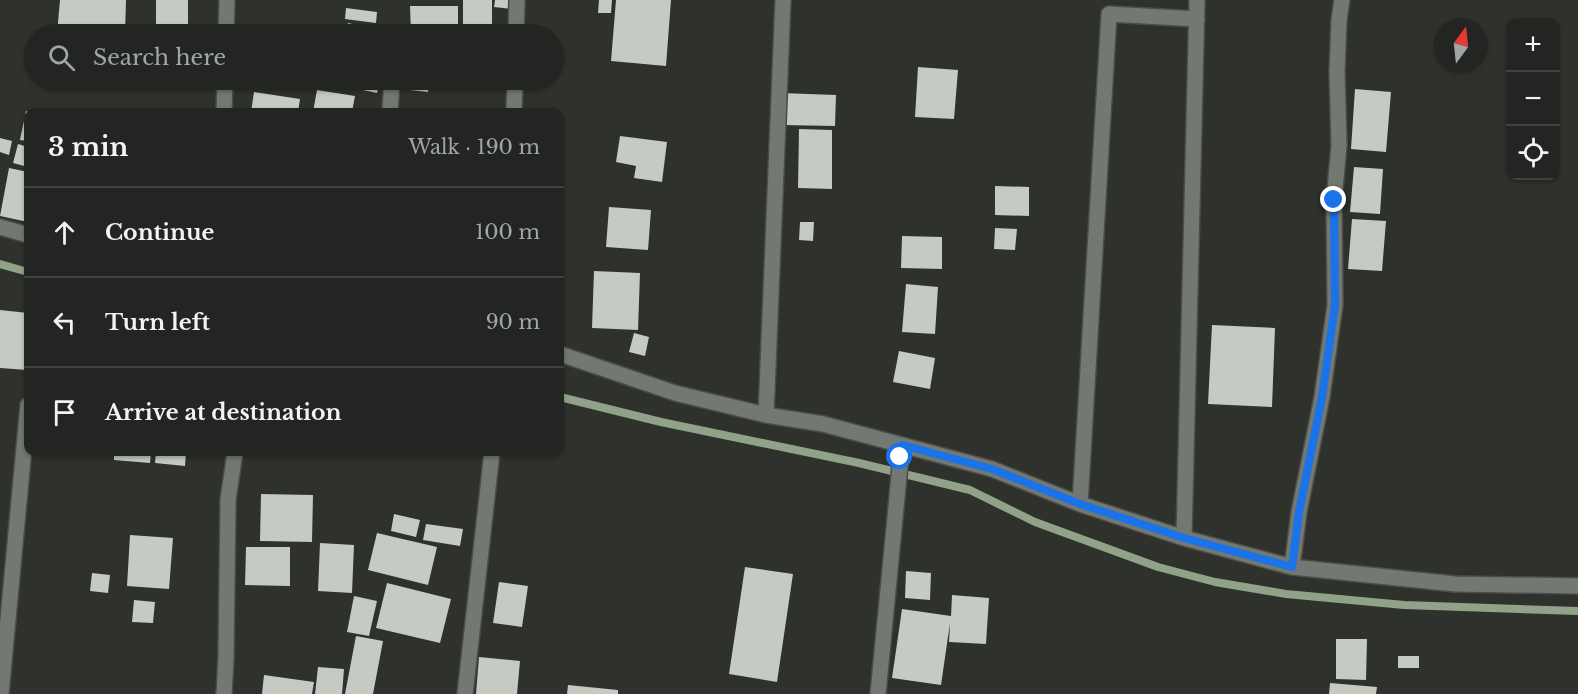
<!DOCTYPE html>
<html lang="en">
<head>
<meta charset="utf-8">
<style>
	:root { --surface:#222521; --page:#2e312e; --text:#f1f3f6; --muted:#a2a5a5; --line:#3f423f }
	body { margin:0; font-family:"Libre Baskerville",serif; background:var(--page); color:var(--text) }
	.controls { position:absolute; right:18px; top:18px; display:grid; overflow:hidden; border-radius:12px; box-shadow:0 2px 4px #0004 }
	.controls button { width:54px; height:54px; display:grid; place-items:center; padding:0; border:0; border-bottom:2px solid var(--line); background:var(--surface); color:var(--text); font:30px sans-serif }
	.compass { position:absolute; left:1434px; top:18px; width:54px; height:54px; border-radius:50%; background:var(--surface); box-shadow:0 2px 4px #0004; rotate:15deg }
	.stop { position:absolute; width:18px; height:18px; margin:-14px; border:4px solid #1a73e8; border-radius:50%; background:#fff }
	.stop.end { background:#1a73e8; border-color:#fff; box-shadow:0 2px 6px #0008 }
	.list { margin:0; padding:0; list-style:none }
	h2 { display:flex; justify-content:space-between; align-items:center; height:78px; margin:0; padding:0 24px; font-size:26px }
	h2 small { font-size:20px; font-weight:400; color:var(--muted) }
	.list li { display:grid; grid-template-columns:39px 1fr auto; gap:18px; align-items:center; box-sizing:border-box; height:90px; padding:0 24px; border-top:2px solid var(--line) }
	.list b { display:block; font-size:22px; white-space:nowrap }
	.list em { font-size:20px; font-style:normal; color:var(--muted) }
	.icon { flex:none; width:33px; height:33px; fill:none; stroke:currentColor; stroke-width:2; stroke-linecap:round; stroke-linejoin:round }
	.map { position:relative; flex:none; width:1578px; height:694px; overflow:hidden }
	.search { position:absolute; background:var(--surface); box-shadow:0 2px 4px #0004; left:24px; top:24px; width:540px; height:66px; display:flex; align-items:center; gap:15px; box-sizing:border-box; padding:0 21px; border-radius:33px; color:var(--muted); font-size:22px }
	.panel { position:absolute; background:var(--surface); box-shadow:0 2px 4px #0004; left:24px; top:108px; width:540px; height:348px; border-radius:12px }
	.map>svg:first-child { display:block }
	.lines { fill:none; stroke-linecap:round; stroke-linejoin:round }
	.stream { stroke:#92a289; stroke-width:8 }
	.building { fill:#c5cac3 }
	.minor-casing { stroke:#494c47; stroke-width:18 }
	.minor { stroke:#747872; stroke-width:15 }
	.route { stroke:#1a73e8; stroke-width:8 }
</style>
</head>
<body>
<div class="map">
<svg width="1578" height="694" viewBox="0 0 1578 694">
	<rect width="100%" height="100%" fill="#2e312c"/>
	<g class="lines">
		<!-- stream -->
		<path class="stream" d="M0 264 28 272
			M560 397 661 422 859 463 970 490 1035 522 1158 567 1215 582 1286 594 1404 605 1578 611"/>
	</g>
	<!-- building -->
	<path class="building" d="M60 0H126L125 34H57Z
		M156 0H188V34H156Z
		M463 0H492V24H463Z
		M495 0H513V9L494 7Z
		M599 0H612L611 13H598Z
		M616 0H671L666 66 611 61Z
		M410 6H458V34H411Z
		M346 8 377 12 376 23 345 19Z
		M348 23 382 31 381 34H346Z
		M918 67 958 70 954 119 915 117Z
		M298 80H325L323 87 297 82Z
		M329 80H380L377 93 329 83Z
		M402 80H429L428 92 401 89Z
		M1355 89 1391 92 1386 152 1351 149Z
		M317 90 355 96 352 112H313Z
		M254 92 300 99 298 112H251Z
		M781 93 836 95 835 126 781 125Z
		M26 111 28 112V141L20 140Z
		M799 129 832 130V189L798 188Z
		M620 136 667 142 662 182 634 178 636 166 616 162Z
		M0 138 12 141 9 155 0 152Z
		M18 144 28 147V167L13 163Z
		M1354 167 1383 169 1380 214 1350 212Z
		M9 168 28 172V222L0 216Z
		M995 186 1029 187V216L995 215Z
		M609 207 651 210 648 250 606 247Z
		M1352 219 1386 221 1382 271 1348 269Z
		M800 222H814L813 241 799 240Z
		M995 228 1017 229 1015 250 994 249Z
		M902 236 942 237V269L901 268Z
		M594 271 640 273 638 330 592 328Z
		M906 284 938 287 935 334 902 332Z
		M0 310 28 313 27 370 0 368Z
		M1212 325 1275 328 1272 407 1208 404Z
		M634 333 649 337 645 356 629 352Z
		M899 351 935 358 930 389 893 382Z
		M114 452H151L150 463 114 460Z
		M156 452H186L185 466 155 463Z
		M261 494 313 495 312 542 260 541Z
		M394 514 420 520 416 537 391 531Z
		M426 524 463 529 460 546 423 540Z
		M377 533 437 547 428 585 368 570Z
		M130 535 173 538 169 589 127 586Z
		M320 543 354 545 352 593 318 591Z
		M246 547H290V586L245 585Z
		M745 567 793 574 777 682 729 674Z
		M906 571 931 573 930 600 905 598Z
		M92 573 110 575 108 593 90 591Z
		M499 582 528 586 522 627 493 623Z
		M387 583 451 599 440 643 376 628Z
		M952 595 989 598 986 644 949 642 950 623 941 685 892 678 902 609 951 616Z
		M354 596 377 601 369 636 347 632Z
		M134 600 155 602 153 623 132 622Z
		M356 636 383 641 373 694H345Z
		M1336 639H1367L1366 680 1336 679Z
		M1398 656H1419V668H1398Z
		M479 657 520 661 517 694H476Z
		M318 667 344 669 342 694H315Z
		M264 675 314 682 312 694H262Z
		M1330 683 1377 687 1376 694H1329Z
		M568 685 618 690V694H567Z"/>
	<g class="lines">
		<defs>
			<path id="minor" d="M226 34 227 0
				M516 34 517 0
				M224 112 225 80
				M390 112 392 80
				M514 112 515 80
				M0 227 28 235
				M560 354 675 393 766 415 823 424 992 469 1080 504 1184 538 1292 567 1455 584 1578 586
				M766 415 783 0
				M1080 504 1109 14 1197 19
				M1184 538 1197 0
				M1292 567 1299 512 1322 397 1335 305 1334 200 1339 145 1337 72 1339 20 1342 0
				M1 694 28 405
				M224 694 226 658 228 500 235 452
				M465 694 492 452
				M878 694 902 445"/>
		</defs>
		<!-- minor casing -->
		<use href="#minor" class="minor-casing"/>
		<!-- minor -->
		<use href="#minor" class="minor"/>
	</g>
	<g class="lines">
		<!-- route -->
		<path class="route" d="M900 457 902 445 992 469 1080 504 1184 538 1292 567 1299 512 1322 397 1335 305 1334 200"/>
	</g>
</svg>
<div class="controls">
<button>+</button>
<button>−</button>
<button><svg class="icon" aria-label="locate" viewBox="0 0 24 24"><circle cx="12" cy="12" r="6"/><path d="M12 2v4M12 18v4M2 12h4M18 12h4"/></svg></button>
</div>
<svg class="compass" viewBox="-18 -18 36 36"><path d="M0-13l5 13h-10z" fill="#e53935"/><path d="M0 13l5-13h-10z" fill="#a2a5a5"/></svg>
<div class="stop" style="left:900px;top:457px"></div>
<div class="stop end" style="left:1334px;top:200px"></div>
<div class="search"><svg class="icon" aria-label="search" viewBox="0 0 24 24"><circle cx="10" cy="10" r="6"/><path d="M15 15l6 6"/></svg>Search here</div>
<section class="panel">
<h2>3 min<small>Walk · 190 m</small></h2>
<ul class="list">
<li><svg class="icon" aria-label="ahead" viewBox="0 0 24 24"><path d="M12 20V5M6 11l6-6 6 6"/></svg><div><b>Continue</b></div><em>100 m</em></li>
<li><svg class="icon" aria-label="left" viewBox="0 0 24 24"><path d="M17 20v-9H6M10 6l-5 5 5 5"/></svg><div><b>Turn left</b></div><em>90 m</em></li>
<li><svg class="icon" aria-label="arrive" viewBox="0 0 24 24"><path d="M6 21V4h12l-3 4 3 4H6"/></svg><div><b>Arrive at destination</b></div></li>
</ul>
</section>
</div>
</body>
</html>
